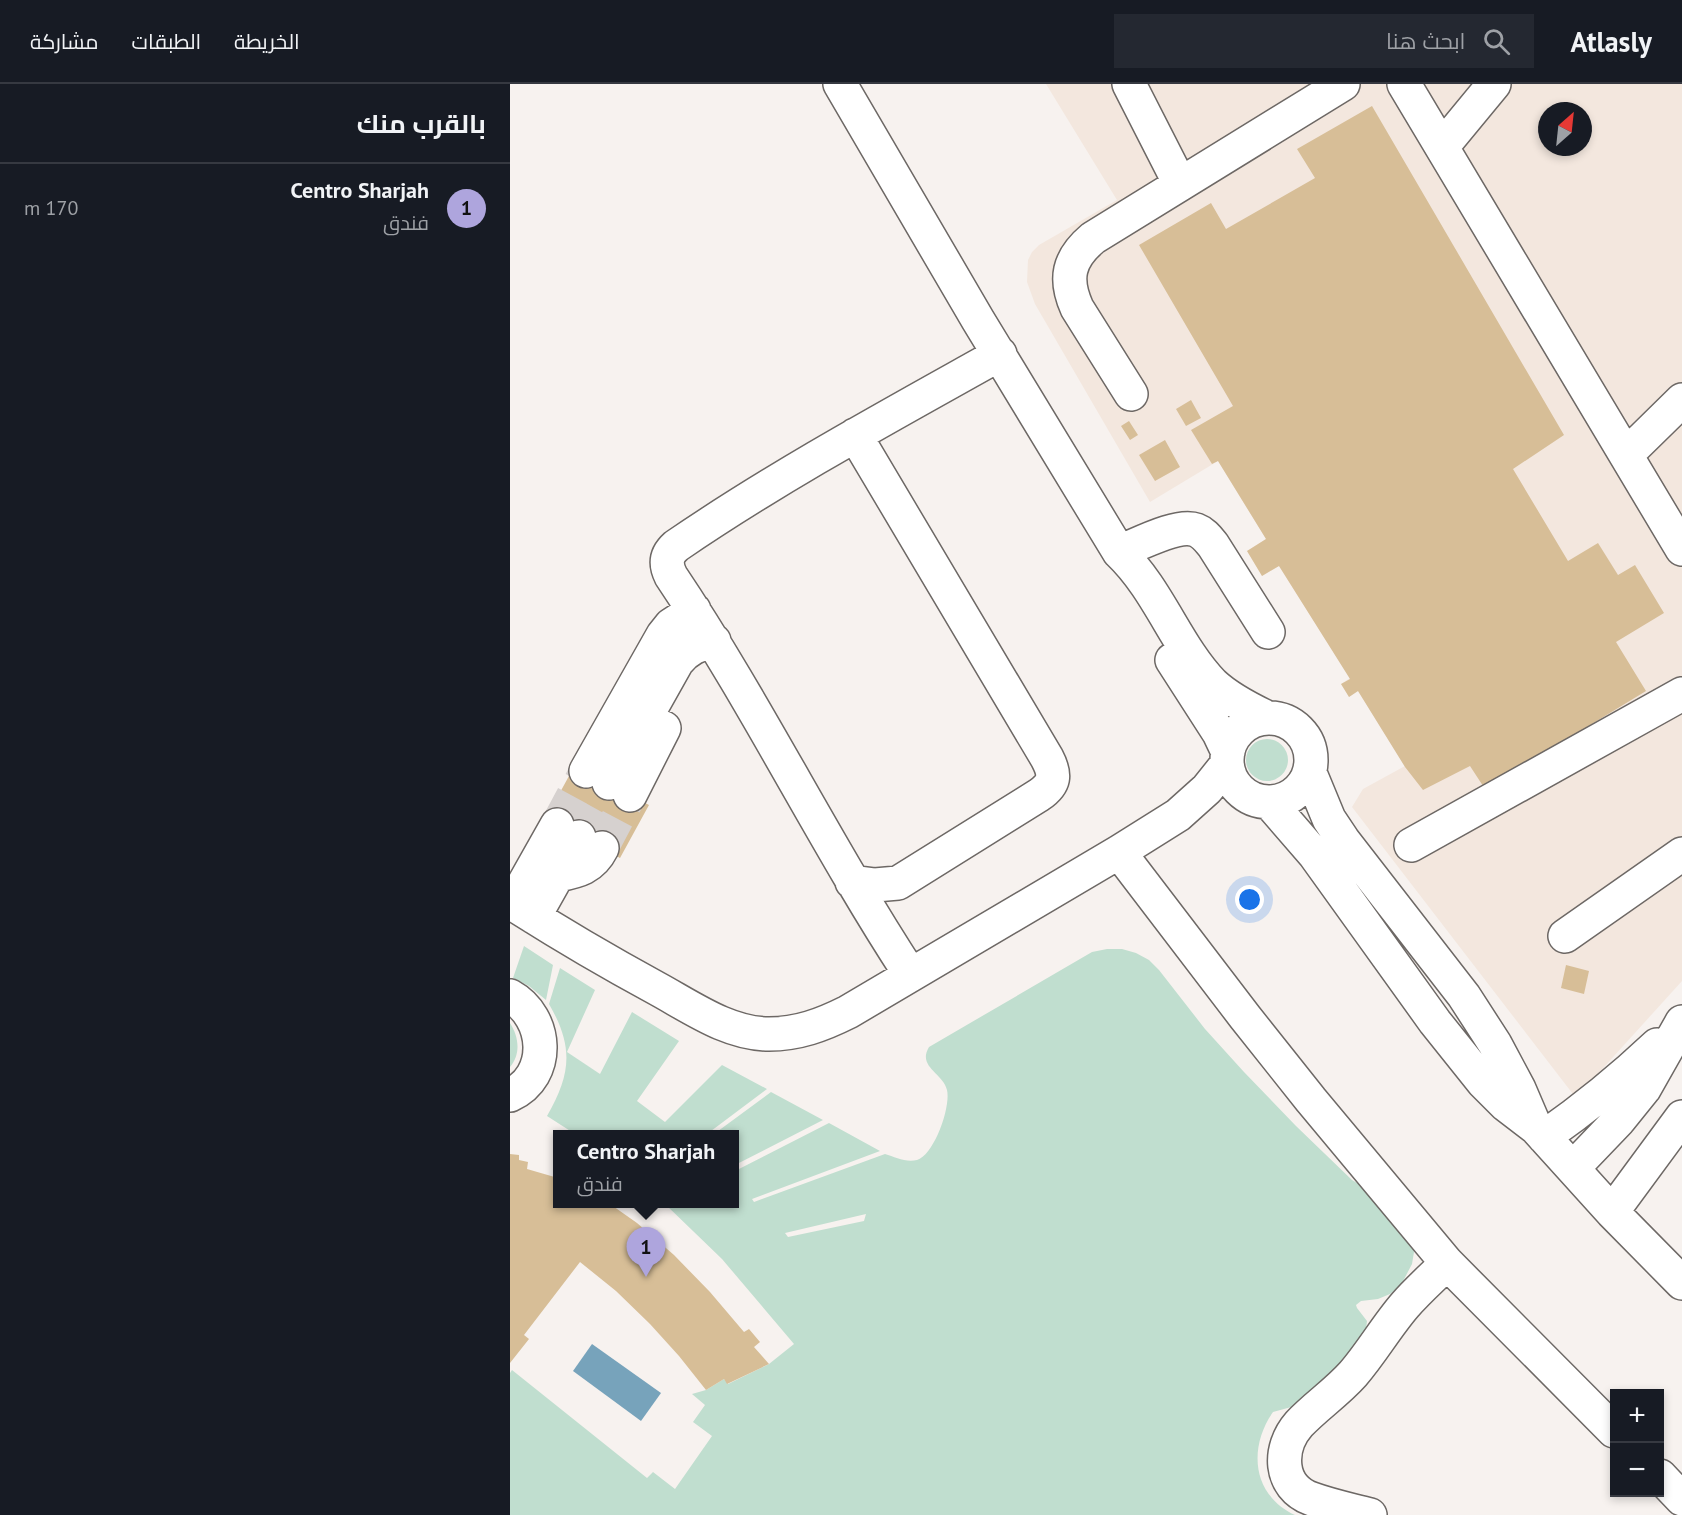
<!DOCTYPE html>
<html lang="ar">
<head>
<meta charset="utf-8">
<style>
	:root { --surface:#171b24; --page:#242831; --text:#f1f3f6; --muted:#9ea1a6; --line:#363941; --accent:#aea5dd }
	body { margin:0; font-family:"PT Sans",Cairo,sans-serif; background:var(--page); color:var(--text); direction:rtl }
	.controls { position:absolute; right:18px; bottom:18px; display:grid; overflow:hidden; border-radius:0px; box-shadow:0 3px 9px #0003 }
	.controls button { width:54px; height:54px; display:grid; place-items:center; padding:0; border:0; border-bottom:2px solid var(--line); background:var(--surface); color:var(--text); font:30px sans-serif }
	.compass { position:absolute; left:1028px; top:18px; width:54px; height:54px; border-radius:50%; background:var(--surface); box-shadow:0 3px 9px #0003; rotate:27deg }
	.you { position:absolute; left:740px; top:816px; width:21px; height:21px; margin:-15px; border:4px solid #fff; border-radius:50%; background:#1a73e8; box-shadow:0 0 0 9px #1a73e833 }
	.badge { display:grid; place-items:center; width:39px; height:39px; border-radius:50%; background:var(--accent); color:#111; font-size:20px; font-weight:700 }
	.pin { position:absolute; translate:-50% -50px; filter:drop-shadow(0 2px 3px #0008) }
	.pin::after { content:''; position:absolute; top:32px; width:21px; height:18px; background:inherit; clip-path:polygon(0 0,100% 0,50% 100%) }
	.popup { position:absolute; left:43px; top:1046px; width:186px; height:78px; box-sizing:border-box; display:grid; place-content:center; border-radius:0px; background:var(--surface); filter:drop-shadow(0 2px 4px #0005); font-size:20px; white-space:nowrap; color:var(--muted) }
	.popup b { font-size:22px; color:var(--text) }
	.popup::after { content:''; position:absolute; left:50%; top:100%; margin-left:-12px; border:12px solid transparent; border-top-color:var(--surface) }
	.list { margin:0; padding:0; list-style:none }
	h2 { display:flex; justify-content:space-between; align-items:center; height:78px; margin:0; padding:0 24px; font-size:26px }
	h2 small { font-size:20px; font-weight:400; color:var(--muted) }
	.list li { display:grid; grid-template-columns:39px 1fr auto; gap:18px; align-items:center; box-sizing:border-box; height:90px; padding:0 24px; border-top:2px solid var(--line) }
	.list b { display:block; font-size:22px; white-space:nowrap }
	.list p { margin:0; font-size:20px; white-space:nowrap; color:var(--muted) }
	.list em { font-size:20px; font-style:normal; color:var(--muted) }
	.icon { flex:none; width:33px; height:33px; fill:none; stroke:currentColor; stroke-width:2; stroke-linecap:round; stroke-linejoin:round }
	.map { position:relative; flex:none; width:1172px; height:1431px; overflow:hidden; direction:ltr }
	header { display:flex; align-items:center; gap:36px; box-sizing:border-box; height:84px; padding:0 30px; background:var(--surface); border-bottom:2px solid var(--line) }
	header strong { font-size:28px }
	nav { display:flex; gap:33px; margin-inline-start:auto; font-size:21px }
	.search { width:420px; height:54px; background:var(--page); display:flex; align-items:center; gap:15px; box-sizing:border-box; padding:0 21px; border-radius:0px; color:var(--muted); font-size:22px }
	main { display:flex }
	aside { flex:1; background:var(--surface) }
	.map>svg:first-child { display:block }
	.built { fill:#f3e7de; fill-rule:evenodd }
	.green { fill:#c0decf; fill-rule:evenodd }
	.water { fill:#77a3bb }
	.building { fill:#d7be97 }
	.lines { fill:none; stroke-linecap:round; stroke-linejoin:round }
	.minor-tunnel { stroke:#d6d1cf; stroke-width:33; stroke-dasharray:33 16; stroke-linecap:butt }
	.minor-casing { stroke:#6d6865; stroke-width:36 }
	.minor { stroke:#fff; stroke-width:33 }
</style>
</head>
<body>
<header>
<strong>Atlasly</strong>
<div class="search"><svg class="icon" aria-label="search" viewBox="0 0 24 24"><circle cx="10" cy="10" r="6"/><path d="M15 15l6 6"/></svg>ابحث هنا</div>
<nav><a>الخريطة</a><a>الطبقات</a><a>مشاركة</a></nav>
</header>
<main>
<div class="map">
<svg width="1172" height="1431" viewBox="0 0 1172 1431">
	<rect width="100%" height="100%" fill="#f7f2ef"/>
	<!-- built -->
	<path class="built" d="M536 0H1172V897L1066 1014 842 723 853 705 895 682 848 607 839 613 831 600 840 594 769 482 752 492 737 467 756 455 708 377 640 418 525 220 517 198 518 176 522 168 529 161 607 116ZM1037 27H1073V63H1037Z"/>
	<!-- green -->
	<path class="green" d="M736 676a21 21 0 1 1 42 0a21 21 0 1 1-42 0Z
		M14 862 43 881 36 916 19 902 3 894Z
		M597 865H612L626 869 639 876 649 886 695 945 734 988 786 1042 842 1096 865 1110 902 1156 904 1168 902 1180 891 1201 880 1210 868 1215 851 1217 846 1221 847 1224 857 1237 854 1260 785 1322 763 1328C738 1364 742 1411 785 1431H0V1289L2 1286 137 1394 143 1388 165 1405 202 1352 183 1338 195 1321 182 1310 196 1306 214 1295 218 1300 259 1280 284 1260 212 1175 155 1120H225V1087L319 1039 370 1067 242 1115 244 1118 375 1070C385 1073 396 1079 407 1076 424 1071 441 1023 437 1006 433 989 407 983 419 963L582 868ZM356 1130 354 1137 278 1153 275 1149Z
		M50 884 85 906 57 968 90 990 122 928 169 957 127 1017 155 1038 212 981 257 1005 197 1050H65L37 1032C61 990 64 963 39 920Z
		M0 939C9 953 11 970 0 983Z
		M261 1008 313 1036 225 1081V1050H204Z"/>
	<!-- water -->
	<path class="water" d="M82 1260 151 1309 131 1337 63 1287Z"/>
	<!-- building -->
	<path class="building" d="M862 22 1054 351 1003 385 1058 477 1088 459 1108 491 1125 481 1154 529 1106 558 1136 607 975 705 960 682 913 706 895 683 848 607 839 613 831 600 840 595 769 482 752 492 737 467 756 455 708 377 702 380 681 346 723 322 629 161 701 119 716 145 805 94 787 65Z
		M681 316 691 334 676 342 666 325Z
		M619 337 628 351 620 356 611 342Z
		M655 356 670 383 645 397 629 371Z
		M65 681 139 721 110 774 36 734Z
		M1056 881 1079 887 1074 910 1051 904Z
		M0 1070 9 1071V1076L18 1078 17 1085 48 1094V1120H100L127 1139 164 1171 200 1208 234 1248 239 1245 250 1258 244 1263 259 1280 217 1300 214 1295 196 1306 169 1272 140 1240 106 1207 70 1178 14 1251 19 1255 0 1279Z"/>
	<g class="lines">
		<!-- minor-tunnel -->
		<path class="minor-tunnel" d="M47 741 76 687
			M69 753 99 699
			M92 764 120 711"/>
		<defs>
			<path id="minor" d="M330 0 468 236 609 468C649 506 666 562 703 600 719 615 739 625 758 634
				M619 0 670 100
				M894 0 1172 465
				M932 63 984 0
				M621 310 567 224C554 195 558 175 583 154L833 0
				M1116 371 1172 316
				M609 468C627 461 668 439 686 446 694 449 698 455 703 461L758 548
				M662 576 709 649 718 668
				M717 676a42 42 0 1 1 84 0a42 42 0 1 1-84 0Z
				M76 687 153 551 161 541 184 526
				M800 689 819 735 833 756 954 912 985 960 1009 1005 1024 1040
				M99 699 167 578C177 565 189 560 204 557
				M120 711 154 644
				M760 719 805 771 925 938 973 998 996 1021 1026 1044 1102 1128 1172 1199
				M901 761 1172 610
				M609 768 735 933 801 1016 937 1179 1104 1347
				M48 791C68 787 82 784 92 764
				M342 798 365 801 388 799 529 711C545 700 546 691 537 674L345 351
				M0 818C47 848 96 877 146 904 181 923 218 950 259 950 288 950 312 941 338 928L609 768 668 731 697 705 717 680
				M3 819 47 741
				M24 833 69 753
				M1055 852 1172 770
				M400 890C315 760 247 620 161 492 155 480 156 471 166 462 270 391 381 331 490 270
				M0 912C38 933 42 992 0 1011
				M1034 1053C1074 1025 1111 995 1147 961
				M1063 1084 1109 1036 1134 1005 1172 938
				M1102 1128 1172 1033
				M1150 1392 1172 1415
				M860 1431C841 1426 821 1422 802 1415 768 1403 768 1364 789 1340 806 1322 826 1309 843 1290 862 1268 876 1243 895 1221 908 1206 923 1193 937 1179"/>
		</defs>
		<!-- minor casing -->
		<use href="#minor" class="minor-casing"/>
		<!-- minor -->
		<use href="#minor" class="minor"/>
	</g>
</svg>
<div class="controls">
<button>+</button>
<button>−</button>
</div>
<svg class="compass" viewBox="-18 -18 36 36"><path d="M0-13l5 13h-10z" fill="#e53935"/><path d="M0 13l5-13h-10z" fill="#9ea1a6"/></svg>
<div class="you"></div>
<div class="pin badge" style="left:136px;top:1193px">1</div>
<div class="popup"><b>Centro Sharjah</b>فندق</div>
</div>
<aside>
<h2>بالقرب منك<small></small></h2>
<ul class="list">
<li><span class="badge">1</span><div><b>Centro Sharjah</b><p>فندق</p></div><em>170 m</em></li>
</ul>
</aside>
</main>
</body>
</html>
